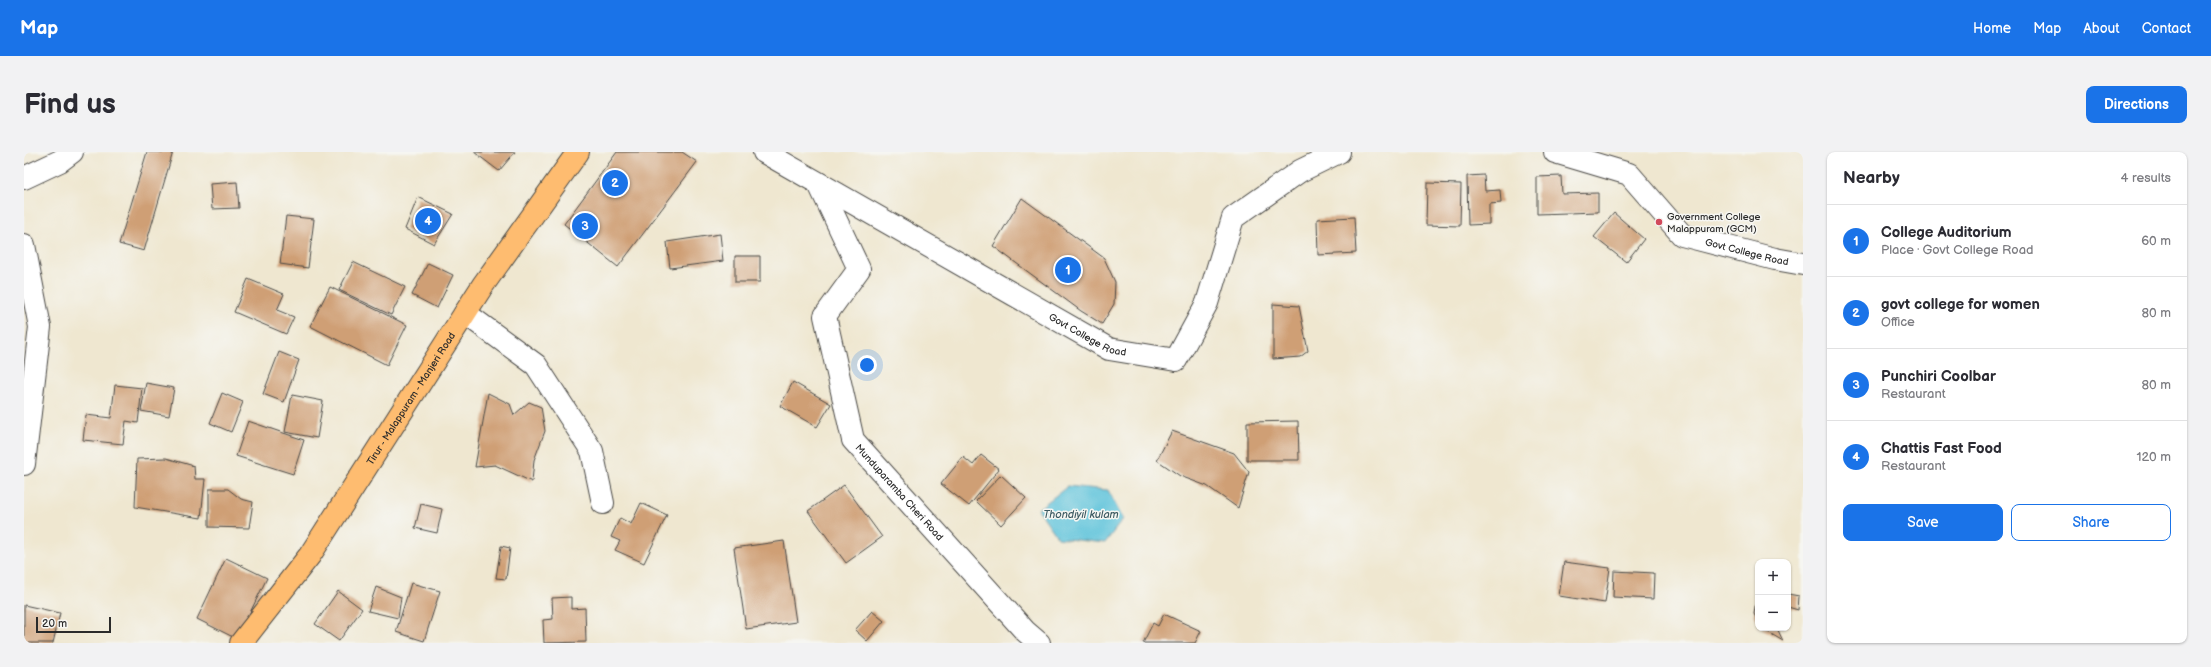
<!DOCTYPE html>
<html lang="en">
<head>
<meta charset="utf-8">
<style>
	:root { --surface:#fff; --page:#f2f2f3; --text:#2b2b33; --muted:#7c7c81; --line:#e1e1e2; --accent:#1a73e8 }
	body { margin:0; font-family:"Balsamiq Sans",sans-serif; background:var(--page); color:var(--text) }
	.controls { position:absolute; right:12px; bottom:12px; display:grid; overflow:hidden; border-radius:8px; box-shadow:0 1px 3px #0004 }
	.controls button { width:36px; height:36px; display:grid; place-items:center; padding:0; border:0; border-bottom:1px solid var(--line); background:var(--surface); color:var(--text); font:20px sans-serif }
	.scale { position:absolute; left:12px; bottom:10px; width:75px; box-sizing:border-box; padding-left:4px; border:2px solid #2b2b2b; border-top:0; font-size:11px; line-height:14px; white-space:nowrap; color:#2b2b2b; -webkit-text-stroke:3px #f6f6f2; paint-order:stroke }
	.you { position:absolute; left:843px; top:213px; width:14px; height:14px; margin:-10px; border:3px solid #fff; border-radius:50%; background:#1a73e8; box-shadow:0 0 0 6px #1a73e833 }
	.badge { display:grid; place-items:center; width:26px; height:26px; border-radius:50%; background:var(--accent); color:#fff; font-size:13px; font-weight:700 }
	.pin { position:absolute; translate:-50% -50%; border:2px solid #fff; box-shadow:0 1px 4px #0006 }
	.list { margin:0; padding:0; list-style:none }
	h2 { display:flex; justify-content:space-between; align-items:center; height:52px; margin:0; padding:0 16px; font-size:17px }
	h2 small { font-size:13px; font-weight:400; color:var(--muted) }
	.list li { display:grid; grid-template-columns:26px 1fr auto; gap:12px; align-items:center; box-sizing:border-box; height:72px; padding:0 16px; border-top:1px solid var(--line) }
	.list b { display:block; font-size:15px; white-space:nowrap }
	.list p { margin:0; font-size:13px; white-space:nowrap; color:var(--muted) }
	.list em { font-size:13px; font-style:normal; color:var(--muted) }
	.actions { display:flex; gap:8px; padding:12px 16px }
	.actions a { flex:1; padding:9px 0; border:1px solid var(--accent); border-radius:8px; text-align:center; font-size:14px; color:var(--accent) }
	.actions .main { background:var(--accent); color:#fff }
	.map { position:relative; flex:none; width:1779px; height:491px; overflow:hidden; border-radius:8px }
	header { display:flex; align-items:center; gap:24px; box-sizing:border-box; height:56px; padding:0 20px; background:var(--accent); color:#fff }
	header strong { font-size:19px }
	nav { display:flex; gap:22px; margin-inline-start:auto; font-size:14px }
	.intro { display:flex; align-items:center; justify-content:space-between; box-sizing:border-box; height:96px; padding:0 24px }
	h1 { margin:0; font-size:28px }
	.button { padding:10px 18px; border-radius:8px; background:var(--accent); color:#fff; font-size:14px; font-weight:700 }
	main { display:flex; gap:24px; padding:0 24px }
	aside { flex:1; background:var(--surface); border-radius:8px; box-shadow:0 1px 3px #0004 }
	.map>svg:first-child { display:block }
	.water { fill:#5cc2da; stroke:#447682 }
	.building { fill:#cf9f75 }
	.lines { fill:none; stroke-linecap:round; stroke-linejoin:round }
	.minor-casing { stroke:#484744; stroke-width:24 }
	.primary-casing { stroke:#484744; stroke-width:24 }
	.minor { stroke:#fff; stroke-width:22 }
	.primary { stroke:#febc70; stroke-width:22 }
	.poi-dot { fill:#d1495b; stroke:#f6f6f2; stroke-width:1.5 }
	.labels { text-anchor:middle; stroke-width:3; stroke-linejoin:round; paint-order:stroke }
	.poi-label { font-size:10px; fill:#2b2b2b; stroke:#f6f6f2; text-anchor:start }
	.street-label { font-size:10px; fill:#2b2b2b; stroke:#f6f6f2 }
	.water-label { font-size:11px; font-style:italic; fill:#3a5860; stroke:#f6f6f2 }
</style>
</head>
<body>
<header>
<strong>Map</strong>
<nav><a>Home</a><a>Map</a><a>About</a><a>Contact</a></nav>
</header>
<div class="intro"><h1>Find us</h1><a class="button">Directions</a></div>
<main>
<div class="map">
<svg width="1779" height="491" viewBox="0 0 1779 491">
	<rect width="100%" height="100%" fill="#f6f6f2"/>
	<filter id="ink" filterUnits="userSpaceOnUse"><feTurbulence type="fractalNoise" baseFrequency=".025" numOctaves="2"/><feDisplacementMap in="SourceGraphic" scale="8" xChannelSelector="R" yChannelSelector="G"/><feConvolveMatrix kernelMatrix="1 2 1 2 8 2 1 2 1" color-interpolation-filters="sRGB"/></filter>
	<filter id="wash" filterUnits="userSpaceOnUse"><feTurbulence type="fractalNoise" baseFrequency=".012" numOctaves="4" result="noise"/><feDisplacementMap in="SourceGraphic" scale="16" xChannelSelector="R" yChannelSelector="G"/><feGaussianBlur stdDeviation="0.9" result="paint"/><feColorMatrix in="noise" values="0 0 0 0 0 0 0 0 0 0 0 0 0 0 0 0 0 1.4 0 .05"/><feComposite in="paint" operator="in"/></filter>
	<g filter="url(#wash)">
		<rect width="100%" height="100%" fill="#efe7d0"/>
		<!-- water -->
		<path class="water" d="M1044 334 1084 338 1099 367 1081 391 1034 386 1014 357Z"/>
		<g id="blocks">
			<!-- building -->
			<path class="building" d="M123 0H149L120 99 95 92Z
				M450 0H491L475 19Z
				M593 0H658L673 10 594 115 540 72Z
				M1460 23 1461 39 1476 38 1477 51 1465 52V72L1444 73 1443 24Z
				M1537 24 1538 42 1574 41V60L1513 62V25Z
				M213 30 215 56 188 57 186 32Z
				M1403 31 1437 32 1436 74 1402 73Z
				M394 45 429 62 410 92 381 77Z
				M998 46 1080 106 1091 130 1090 152 1078 172 1057 159 969 94Z
				M1590 61 1620 87 1602 110 1570 85Z
				M262 64 290 67 284 116 256 112Z
				M1330 65 1332 101 1294 103 1293 67Z
				M696 82 699 109 646 116 643 90Z
				M711 104H736V130H711Z
				M329 110 381 135 367 163 315 138Z
				M404 111 429 123 413 156 388 143Z
				M224 127 260 142 253 158 270 165 262 182 210 160Z
				M306 135 383 173 363 213 286 174Z
				M1249 152 1275 154 1284 199 1276 205 1249 207Z
				M255 200 275 208 260 250 239 242Z
				M769 230 807 252 793 275 756 254Z
				M122 231 150 236 145 264 117 259Z
				M91 233 118 236 114 271 102 269 99 292 59 288 62 263 87 266Z
				M198 241 219 250 207 280 186 271Z
				M464 241 486 252 490 263 505 250 517 255 521 279 510 308 508 330 471 313 451 315Z
				M268 243 299 249 293 286 261 280Z
				M224 269 280 288 269 322 212 304Z
				M1274 269 1275 308H1223V270Z
				M1148 279 1210 301 1225 320 1214 356 1183 334 1156 324 1133 308Z
				M957 303 975 317 945 354 917 332 939 305 949 313Z
				M142 306 170 314 171 327H181L177 366 111 355 113 307Z
				M977 323 1002 346 977 373 952 349Z
				M820 333 858 385 822 411 784 359Z
				M185 337H204L217 347 229 350 225 376 185 375Z
				M617 351 643 363 620 411 591 398 596 389 587 385 596 366 607 372Z
				M397 352 418 357 413 381 391 376Z
				M760 389 772 470 722 477 710 396Z
				M477 394 486 396 482 427 472 426Z
				M202 406 243 426 213 487 173 467Z
				M1540 410 1586 416 1581 451 1535 444Z
				M1590 419 1630 421 1629 447 1589 445Z
				M387 431 416 439 400 489 372 480Z
				M352 435 377 445 374 466 344 459Z
				M314 439 338 457 315 489 291 472Z
				M1733 442H1734V469L1730 462Z
				M1764 442 1775 444 1774 458 1764 455Z
				M547 445V457L561 456 562 490 520 491 519 468 529 467 528 446Z
				M0 453 36 461 29 491H0Z
				M848 459 860 469 843 489 831 478Z
				M1140 462 1177 479 1171 491H1119L1129 471 1134 474Z
				M1737 476H1753L1759 489Z"/>
		</g>
	</g>
	<g filter="url(#ink)">
		<use href="#blocks" fill-opacity="0" stroke="#484744" stroke-width="1"/>
		<g class="lines">
			<defs>
				<g id="minor">
					<path id="s1" d="M740 0 1085 197 1152 208 1183 151 1209 66 1276 19 1315 0"/>
					<path id="s2" d="M1531 0 1605 22 1658 83 1751 107 1779 112"/>
					<path d="M0 26 36 9 48 0"/>
					<path id="s3" d="M795 32 835 117 801 164 829 288 1001 479 1015 491"/>
					<path d="M0 93 16 175 0 312"/>
					<path d="M441 161 512 213 568 299 579 351"/>
				</g>
				<g id="primary">
					<path id="s4" d="M217 491 286 403 459 133 554 0"/>
				</g>
			</defs>
			<!-- minor casing -->
			<use href="#minor" class="minor-casing"/>
			<!-- primary casing -->
			<use href="#primary" class="primary-casing"/>
			<!-- minor -->
			<use href="#minor" class="minor"/>
			<!-- primary -->
			<use href="#primary" class="primary"/>
		</g>
	</g>
	<!-- markers -->
	<circle class="poi-dot" cx="1635" cy="70" r="4"/>
	<g class="labels">
		<!-- poi labels -->
		<g class="poi-label">
			<text x="1643" y="68">Government College<tspan x="1643" dy="12">Malappuram (GCM)</tspan></text>
		</g>
		<!-- street labels -->
		<g class="street-label">
			<text dy="4" stroke="none"><textPath href="#s2" startOffset="225">Govt College Road</textPath></text>
			<text dy="4" stroke="none"><textPath href="#s1" startOffset="372">Govt College Road</textPath></text>
			<text dy="4" stroke="none"><textPath href="#s4" startOffset="298">Tirur - Malappuram - Manjeri Road</textPath></text>
			<text dy="4" stroke="none"><textPath href="#s3" startOffset="349">Munduparamba Cheri Road</textPath></text>
		</g>
		<!-- water labels -->
		<g class="water-label">
			<text x="1057" y="366">Thondiyil kulam</text>
		</g>
	</g>
</svg>
<div class="controls">
<button>+</button>
<button>−</button>
</div>
<div class="scale">20 m</div>
<div class="you"></div>
<div class="pin badge" style="left:1044px;top:118px">1</div>
<div class="pin badge" style="left:591px;top:31px">2</div>
<div class="pin badge" style="left:561px;top:74px">3</div>
<div class="pin badge" style="left:404px;top:69px">4</div>
</div>
<aside>
<h2>Nearby<small>4 results</small></h2>
<ul class="list">
<li><span class="badge">1</span><div><b>College Auditorium</b><p>Place · Govt College Road</p></div><em>60 m</em></li>
<li><span class="badge">2</span><div><b>govt college for women</b><p>Office</p></div><em>80 m</em></li>
<li><span class="badge">3</span><div><b>Punchiri Coolbar</b><p>Restaurant</p></div><em>80 m</em></li>
<li><span class="badge">4</span><div><b>Chattis Fast Food</b><p>Restaurant</p></div><em>120 m</em></li>
</ul>
<div class="actions"><a class="main">Save</a><a>Share</a></div>
</aside>
</main>
</body>
</html>
